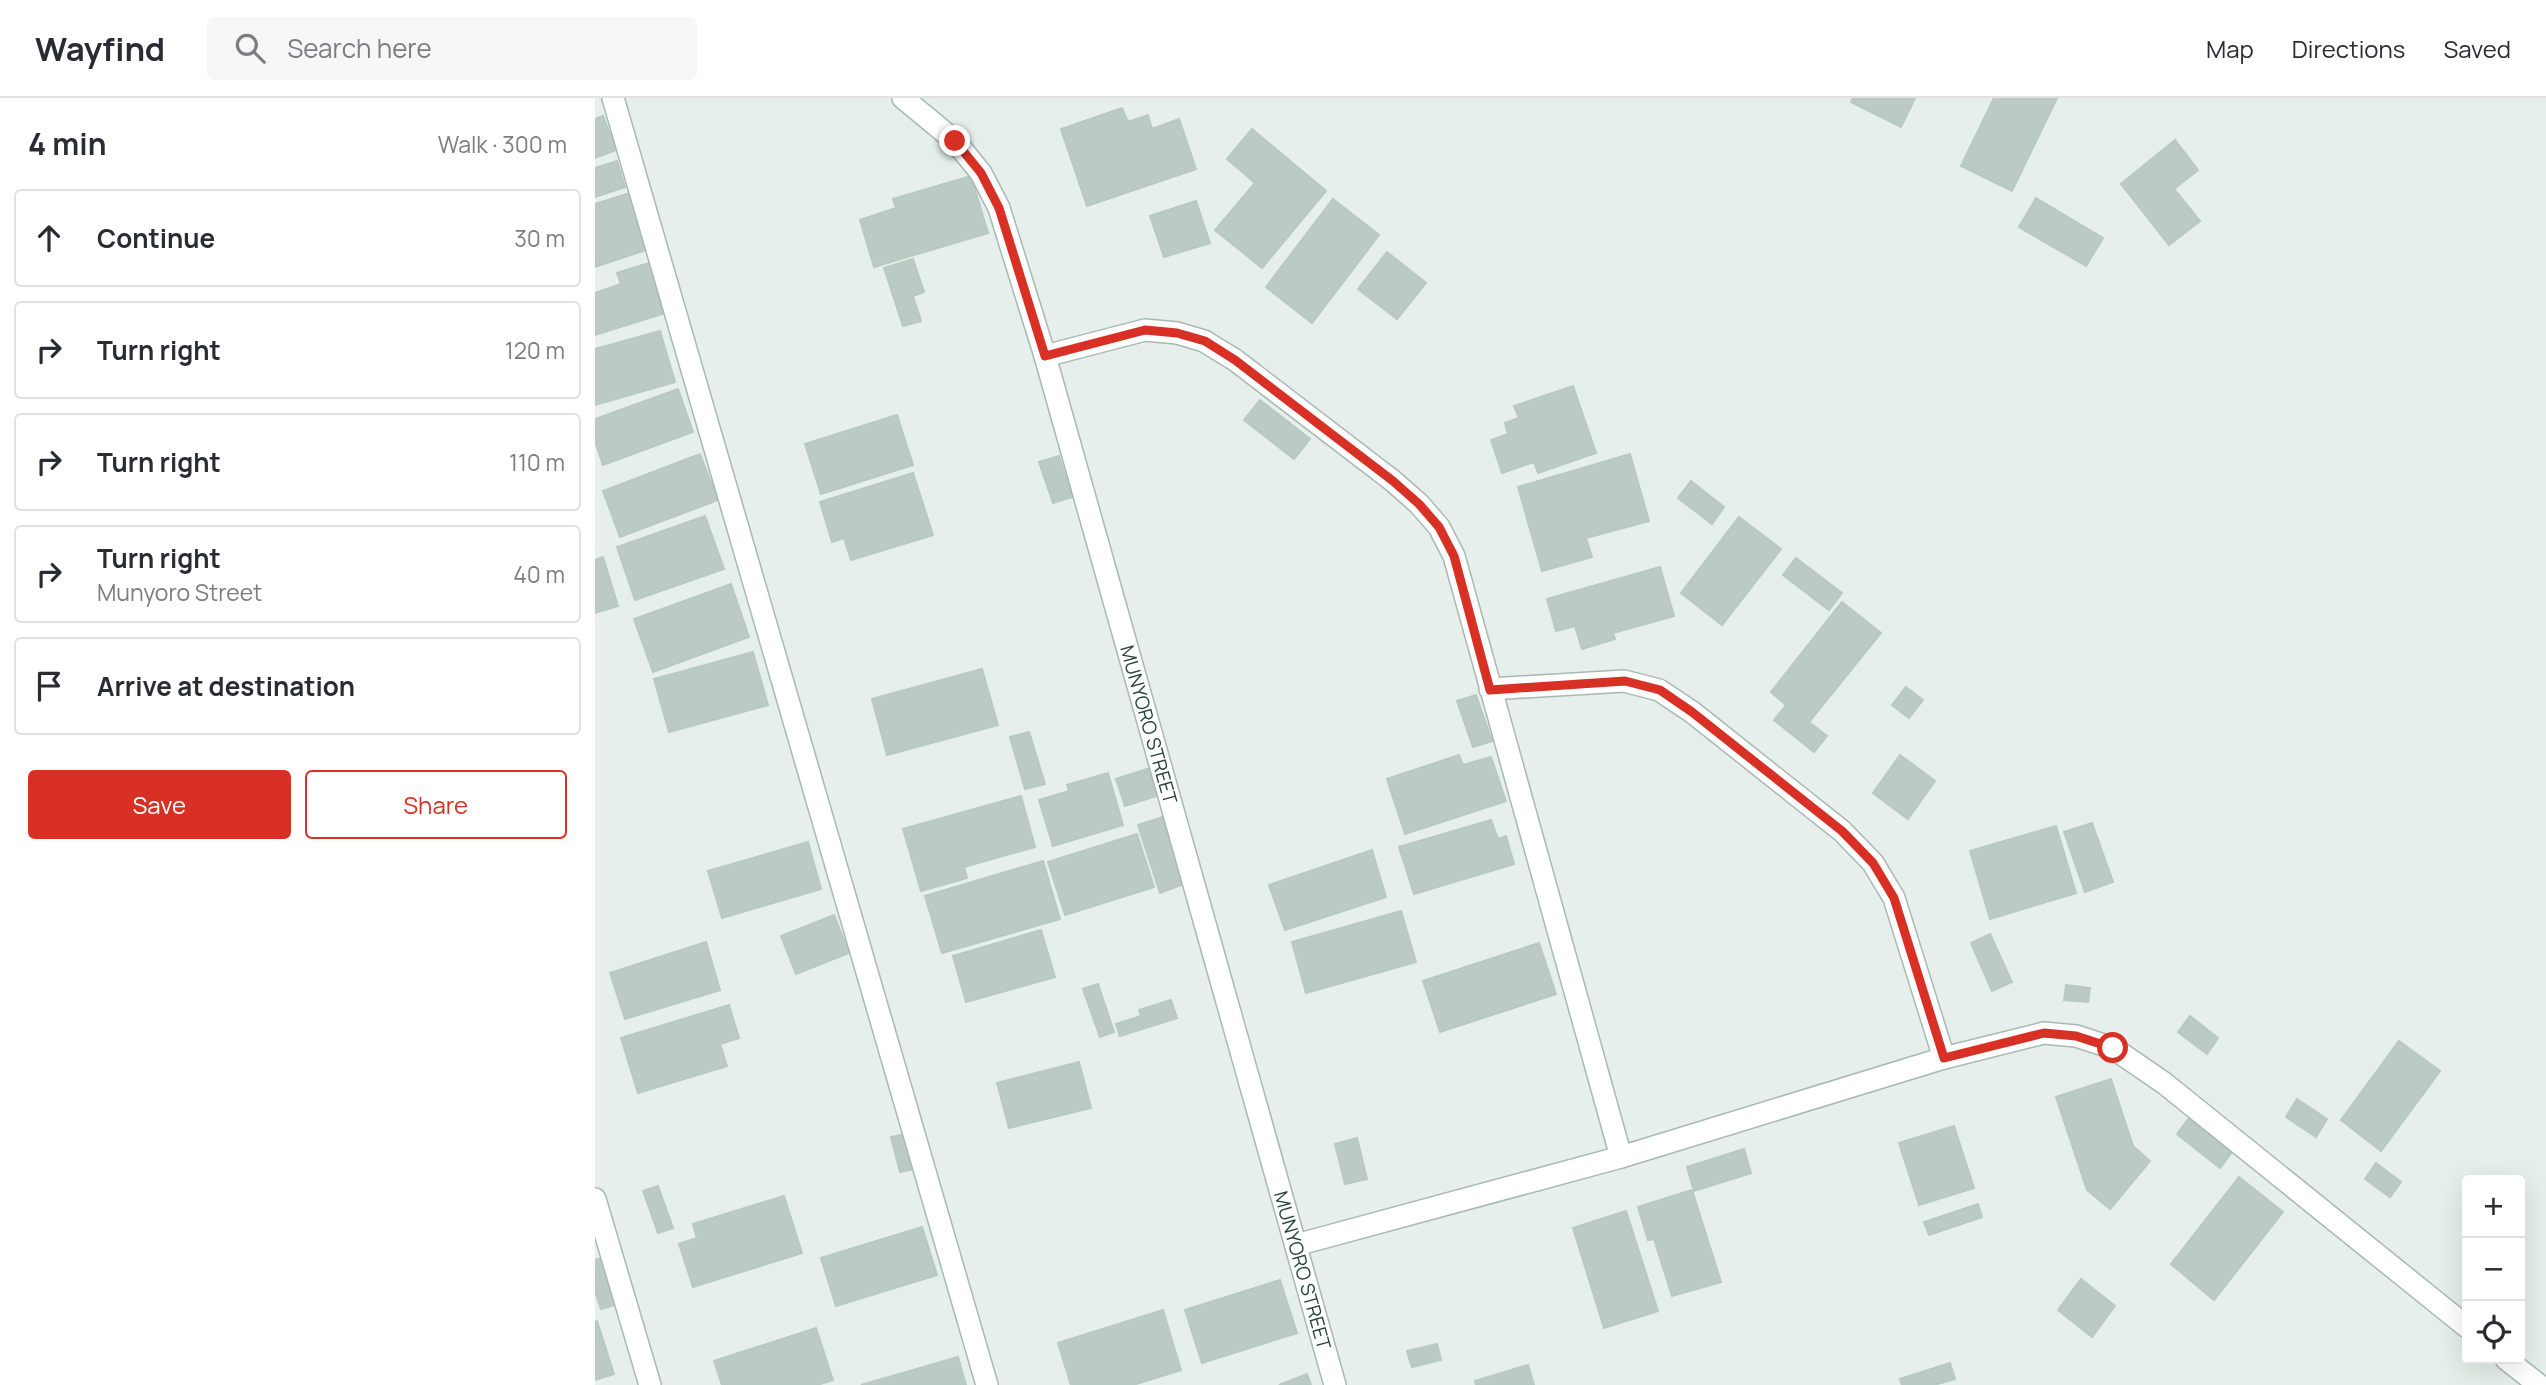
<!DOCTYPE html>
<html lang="en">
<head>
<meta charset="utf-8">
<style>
	:root { --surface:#fff; --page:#f7f7f7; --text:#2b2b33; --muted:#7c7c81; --line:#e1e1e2; --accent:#d93025 }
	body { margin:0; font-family:Manrope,sans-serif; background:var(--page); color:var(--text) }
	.controls { position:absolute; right:21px; bottom:21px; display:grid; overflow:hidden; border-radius:7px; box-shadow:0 7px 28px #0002 }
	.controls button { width:63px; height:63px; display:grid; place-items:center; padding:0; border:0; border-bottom:2px solid var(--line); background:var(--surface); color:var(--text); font:35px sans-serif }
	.stop { position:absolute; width:21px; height:21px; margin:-16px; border:5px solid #d93025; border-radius:50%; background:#fff }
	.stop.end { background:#d93025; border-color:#fff; box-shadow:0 2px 7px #0008 }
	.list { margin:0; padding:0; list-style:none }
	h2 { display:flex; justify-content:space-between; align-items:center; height:91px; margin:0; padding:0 28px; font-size:30px }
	h2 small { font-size:23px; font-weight:400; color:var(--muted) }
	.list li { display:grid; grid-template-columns:46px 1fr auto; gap:21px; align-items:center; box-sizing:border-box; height:98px; margin:0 14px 14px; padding:0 14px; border:2px solid var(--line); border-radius:7px }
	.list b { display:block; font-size:26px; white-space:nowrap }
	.list p { margin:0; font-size:23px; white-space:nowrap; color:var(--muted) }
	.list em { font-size:23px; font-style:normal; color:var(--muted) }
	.actions { display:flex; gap:14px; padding:21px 28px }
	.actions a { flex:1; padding:16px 0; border:2px solid var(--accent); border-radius:7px; text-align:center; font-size:24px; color:var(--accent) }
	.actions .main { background:var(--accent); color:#fff }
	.icon { flex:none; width:38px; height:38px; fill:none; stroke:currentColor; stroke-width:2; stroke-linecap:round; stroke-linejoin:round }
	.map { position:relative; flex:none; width:1951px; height:1287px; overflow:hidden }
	header { display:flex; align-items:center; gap:42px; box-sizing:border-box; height:98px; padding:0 35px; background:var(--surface); border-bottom:2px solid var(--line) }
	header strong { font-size:33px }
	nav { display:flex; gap:38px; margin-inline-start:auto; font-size:24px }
	.search { width:490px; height:63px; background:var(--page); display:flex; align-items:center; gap:18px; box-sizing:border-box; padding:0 24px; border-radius:7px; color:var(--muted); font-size:26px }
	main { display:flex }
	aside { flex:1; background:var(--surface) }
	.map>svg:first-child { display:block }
	.building { fill:#bbcac4; stroke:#b8c9c2; stroke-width:2 }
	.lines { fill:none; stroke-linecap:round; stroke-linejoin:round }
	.street-casing { stroke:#a8b8b2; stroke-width:24 }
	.street { stroke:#fff; stroke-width:21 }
	.route { stroke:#d93025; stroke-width:9 }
	.labels { text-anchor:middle; stroke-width:5; stroke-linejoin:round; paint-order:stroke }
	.street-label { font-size:19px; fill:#24423a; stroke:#f7fbf9 }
</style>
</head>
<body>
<header>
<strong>Wayfind</strong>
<div class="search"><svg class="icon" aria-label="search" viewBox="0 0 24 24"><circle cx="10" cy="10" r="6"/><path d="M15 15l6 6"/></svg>Search here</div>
<nav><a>Map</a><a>Directions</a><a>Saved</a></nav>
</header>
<main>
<aside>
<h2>4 min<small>Walk · 300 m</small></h2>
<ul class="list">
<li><svg class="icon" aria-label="ahead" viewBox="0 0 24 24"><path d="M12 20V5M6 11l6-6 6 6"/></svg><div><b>Continue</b></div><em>30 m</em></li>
<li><svg class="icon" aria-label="right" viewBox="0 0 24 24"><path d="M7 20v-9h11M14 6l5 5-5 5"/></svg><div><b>Turn right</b></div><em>120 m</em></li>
<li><svg class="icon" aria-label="right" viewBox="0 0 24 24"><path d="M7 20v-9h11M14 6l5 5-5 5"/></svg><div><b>Turn right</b></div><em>110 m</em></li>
<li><svg class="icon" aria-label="right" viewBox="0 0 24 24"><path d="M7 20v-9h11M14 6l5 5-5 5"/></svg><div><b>Turn right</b><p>Munyoro Street</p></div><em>40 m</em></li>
<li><svg class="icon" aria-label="arrive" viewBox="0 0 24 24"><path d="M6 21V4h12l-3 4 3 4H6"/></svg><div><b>Arrive at destination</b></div></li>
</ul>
<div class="actions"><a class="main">Save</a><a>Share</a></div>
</aside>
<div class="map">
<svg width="1951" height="1287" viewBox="0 0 1951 1287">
	<rect width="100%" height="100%" fill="#e6efeb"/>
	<!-- building -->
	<path class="building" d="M1258 0H1320L1306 29 1256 4Z
		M1399 0H1462L1417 93 1366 68Z
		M527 10 533 24 553 17 557 31 584 21 601 71 492 108 466 31Z
		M8 18 21 52 0 60V21Z
		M657 31 731 93 667 170 620 132 660 85 632 61Z
		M1580 42 1603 72 1579 91 1605 123 1574 147 1526 86Z
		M22 63 30 89 0 99V70Z
		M376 78 393 135 279 169 265 122 301 110 298 101Z
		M35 95 54 151 0 169V106Z
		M1441 100 1508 140 1491 168 1424 129Z
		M738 101 784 137 717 225 671 189Z
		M601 103 615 145 569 159 555 118Z
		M792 154 831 185 802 221 763 191Z
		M318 161 329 194 318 198 326 223 308 228 289 170Z
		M54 165 70 215 0 237V195L26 186 22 175Z
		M65 233 80 284 0 307V251Z
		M978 288 1001 355 943 375 939 364 907 375 896 342 913 336 910 325 924 320 919 308Z
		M83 291 98 334 8 367 0 344V321Z
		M665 302 715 341 699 361 649 322Z
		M302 317 318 367 226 396 210 346Z
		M105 356 123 402 25 439 8 393Z
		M1035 356 1054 423 991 440 997 459 947 473 923 389Z
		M464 358 477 399 458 405 444 364Z
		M318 375 338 437 256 462 249 440 237 444 225 404Z
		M1096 383 1129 409 1117 426 1083 400Z
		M110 418 129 471 40 502 22 449Z
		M1144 419 1186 451 1127 527 1086 495Z
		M8 459 23 508 0 515V462Z
		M1201 460 1247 495 1234 512 1188 477Z
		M1065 469 1079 518 1018 535 1020 541 987 551 980 528 961 533 952 501Z
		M136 486 154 539 58 574 39 521Z
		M1247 504 1286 535 1214 624 1232 638 1219 654 1179 622 1191 607 1176 594Z
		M158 554 173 607 74 634 59 581Z
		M387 571 403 627 292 657 277 601Z
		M1311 589 1328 602 1314 620 1297 607Z
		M881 597 897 643 878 649 862 603Z
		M434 634 450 686 430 691 415 639Z
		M864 657 868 667 896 659 911 703 810 736 792 681Z
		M1305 657 1340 683 1313 721 1278 695Z
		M555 670 564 697 530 708 521 681Z
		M513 675 528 727 458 748 444 702 474 693 472 687Z
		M426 698 440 749 369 769 372 780 326 793 308 731Z
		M571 718 592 785 565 795 543 727Z
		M896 722 903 741 911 738 919 766 819 796 804 749Z
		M1497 725 1518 784 1490 794 1469 734Z
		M1461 728 1481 795 1395 821 1375 753Z
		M542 736 559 789 470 817 453 764Z
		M213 744 226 791 127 820 113 773Z
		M777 752 791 799 690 832 674 787Z
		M448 763 465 821 347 855 330 798Z
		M806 813 821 864 711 895 697 844Z
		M239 817 254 855 201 876 186 838Z
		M446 832 460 879 371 904 358 858Z
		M1395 836 1417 884 1397 893 1376 845Z
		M111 844 125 892 30 921 15 875Z
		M944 845 961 896 845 934 828 883Z
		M503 886 519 934 505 939 488 891Z
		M1471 887 1495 890 1493 904 1469 902Z
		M576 902 582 920 525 938 521 926 546 918 544 912Z
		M134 907 144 940 125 946 132 968 43 995 26 940Z
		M1595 918 1623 940 1612 956 1583 934Z
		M1804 943 1845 973 1786 1053 1746 1022Z
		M484 964 496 1010 414 1030 402 985Z
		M1516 981 1538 1048 1555 1063 1515 1111 1492 1092 1461 999Z
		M1702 1001 1732 1021 1721 1039 1691 1019Z
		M1594 1020 1637 1054 1625 1070 1582 1036Z
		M1359 1028 1379 1090 1324 1107 1304 1045Z
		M312 1036 320 1071 305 1074 296 1039Z
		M762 1040 772 1081 750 1086 740 1046Z
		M1149 1051 1156 1075 1099 1093 1092 1069Z
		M1781 1065 1806 1084 1795 1099 1770 1081Z
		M1644 1079 1688 1114 1619 1202 1576 1166Z
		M63 1088 78 1130 63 1135 48 1093Z
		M1097 1092 1126 1184 1077 1198 1059 1141 1053 1142 1043 1109Z
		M189 1098 207 1155 98 1189 84 1146 102 1140 98 1126Z
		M1383 1106 1387 1119 1334 1137 1329 1124Z
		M1031 1113 1063 1213 1009 1230 978 1130Z
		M327 1129 342 1177 241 1208 226 1160Z
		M10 1159 26 1205 6 1211 0 1193V1162Z
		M1486 1181 1520 1208 1497 1239 1463 1212Z
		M685 1182 702 1235 607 1265 590 1212Z
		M568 1212 586 1272 538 1287H476L463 1245Z
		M2 1223 19 1276 0 1282V1224Z
		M221 1230 238 1282 222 1287H127L119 1263Z
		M842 1246 846 1262 817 1269 812 1253Z
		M363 1259 371 1287H266Z
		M1355 1265 1360 1281 1339 1287H1307L1305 1281Z
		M933 1267 939 1287H881L880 1283Z
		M712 1276 716 1287H684Z"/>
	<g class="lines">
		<defs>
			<g id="street">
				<path d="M18 0 392 1287"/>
				<path id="s1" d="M308 0 360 43 386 75 404 110 450 258 740 1287"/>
				<path d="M450 258 550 232 582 235 609 243 640 262 798 383 824 406 844 429 859 458 1026 1059"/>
				<path d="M895 591 1029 583 1064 592 1097 614 1247 733 1278 765 1299 800 1349 960"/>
				<path d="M0 1101 55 1287"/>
				<path d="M701 1147 1026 1059 1349 960 1449 935 1481 938 1518 950 1569 985 1872 1229"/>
				<path d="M1911 1261 1944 1287"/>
			</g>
		</defs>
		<!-- street casing -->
		<use href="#street" class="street-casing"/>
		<!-- street -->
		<use href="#street" class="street"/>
	</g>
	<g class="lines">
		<!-- route -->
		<path class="route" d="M360 43 386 75 404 110 450 258 550 232 582 235 610 243 640 262 798 383 824 406 844 429 859 458 895 592 1030 583 1065 592 1097 614 1247 733 1278 765 1299 800 1349 960 1449 935 1481 938 1518 950"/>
	</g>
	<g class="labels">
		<!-- street labels -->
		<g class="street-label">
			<text dy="7" stroke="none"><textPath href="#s1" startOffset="686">MUNYORO STREET</textPath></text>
			<text dy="7" stroke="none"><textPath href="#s1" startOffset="1253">MUNYORO STREET</textPath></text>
		</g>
	</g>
</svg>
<div class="controls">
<button>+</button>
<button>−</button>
<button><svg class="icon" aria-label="locate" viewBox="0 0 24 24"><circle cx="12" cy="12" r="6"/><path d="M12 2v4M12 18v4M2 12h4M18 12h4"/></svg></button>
</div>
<div class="stop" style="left:1518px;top:950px"></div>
<div class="stop end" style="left:360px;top:43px"></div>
</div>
</main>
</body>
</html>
